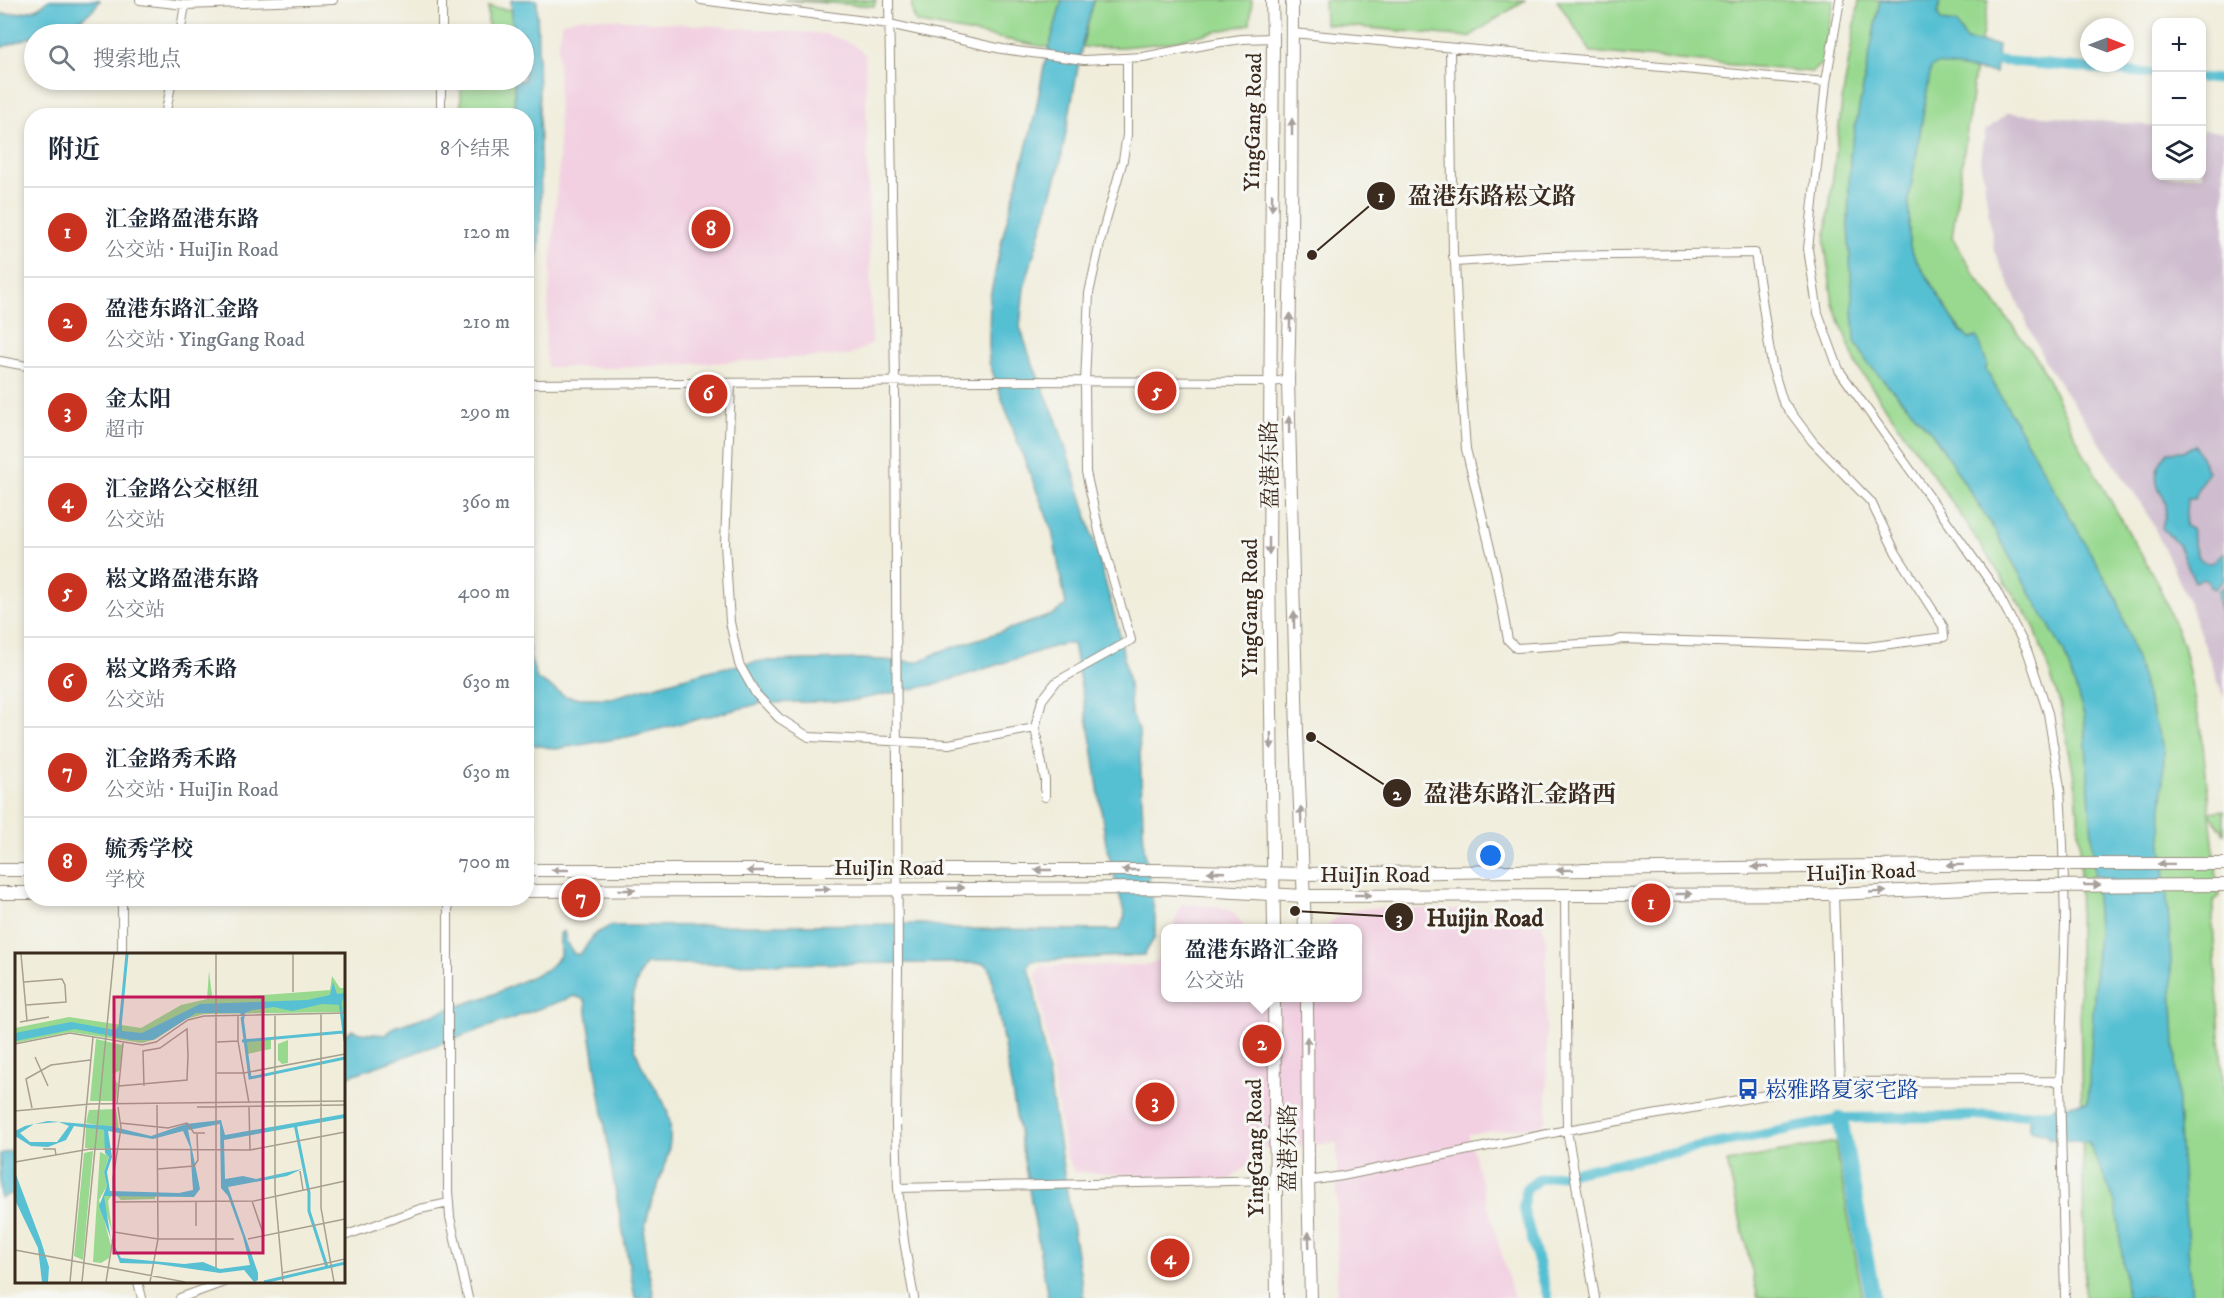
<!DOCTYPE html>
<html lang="zh">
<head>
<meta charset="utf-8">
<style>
	:root { --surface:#fff; --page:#f2f2f3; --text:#1f2937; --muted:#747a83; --line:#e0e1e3; --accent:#c8321e }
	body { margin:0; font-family:"IM FELL DW Pica","Noto Serif SC",serif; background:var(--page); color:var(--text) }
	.controls { position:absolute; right:18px; top:18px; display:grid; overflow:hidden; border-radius:12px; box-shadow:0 3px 9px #0003 }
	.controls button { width:54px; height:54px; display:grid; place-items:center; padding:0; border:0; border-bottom:2px solid var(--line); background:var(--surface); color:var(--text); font:30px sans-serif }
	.compass { position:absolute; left:2080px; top:18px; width:54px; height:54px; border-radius:50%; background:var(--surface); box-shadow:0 3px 9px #0003; rotate:90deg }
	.you { position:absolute; left:1491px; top:856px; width:21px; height:21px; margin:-15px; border:4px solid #fff; border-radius:50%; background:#1a73e8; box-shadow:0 0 0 9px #1a73e833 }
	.badge { display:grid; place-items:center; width:39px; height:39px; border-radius:50%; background:var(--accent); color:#fff; font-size:20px; font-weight:700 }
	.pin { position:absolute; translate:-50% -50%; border:3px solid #fff; box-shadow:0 2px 6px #0006 }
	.popup { position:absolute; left:1161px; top:924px; width:201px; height:78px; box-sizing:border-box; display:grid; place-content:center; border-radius:12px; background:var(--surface); filter:drop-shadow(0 2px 4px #0005); font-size:20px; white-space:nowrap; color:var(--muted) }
	.popup b { font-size:22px; color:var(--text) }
	.popup::after { content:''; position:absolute; left:50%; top:100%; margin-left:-12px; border:12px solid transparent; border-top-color:var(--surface) }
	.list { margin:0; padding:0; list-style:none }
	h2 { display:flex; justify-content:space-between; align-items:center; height:78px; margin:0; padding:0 24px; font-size:26px }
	h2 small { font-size:20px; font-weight:400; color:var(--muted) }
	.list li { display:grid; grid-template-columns:39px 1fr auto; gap:18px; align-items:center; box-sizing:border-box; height:90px; padding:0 24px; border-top:2px solid var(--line) }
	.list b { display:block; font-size:22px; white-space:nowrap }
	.list p { margin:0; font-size:20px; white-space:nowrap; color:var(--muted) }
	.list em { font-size:20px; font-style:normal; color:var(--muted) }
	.icon { flex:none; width:33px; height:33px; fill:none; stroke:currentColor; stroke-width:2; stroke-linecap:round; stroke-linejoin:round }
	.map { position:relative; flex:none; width:2224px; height:1298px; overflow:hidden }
	.search { position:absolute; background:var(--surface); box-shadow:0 3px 9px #0003; left:24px; top:24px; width:510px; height:66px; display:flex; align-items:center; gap:15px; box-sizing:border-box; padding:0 21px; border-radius:33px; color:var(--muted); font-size:22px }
	.panel { position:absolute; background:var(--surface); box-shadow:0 3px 9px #0003; left:24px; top:108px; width:510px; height:798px; border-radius:24px }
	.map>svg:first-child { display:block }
	.built { fill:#f2cfe1 }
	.industrial { fill:#cfbdcf }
	.green { fill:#98d98f; stroke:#6a8256; stroke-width:1.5 }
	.water { fill:#57c0d3; stroke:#497578; stroke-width:1.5 }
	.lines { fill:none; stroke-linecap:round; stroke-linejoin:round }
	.canal { stroke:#57c0d3; stroke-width:10 }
	.river { stroke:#57c0d3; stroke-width:16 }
	.minor-casing { stroke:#968c7c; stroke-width:10 }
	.secondary-casing { stroke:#968c7c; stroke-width:14 }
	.minor { stroke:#fff; stroke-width:8 }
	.secondary { stroke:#fff; stroke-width:12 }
	.secondary-bridge-casing { stroke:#968c7c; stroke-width:14; stroke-linecap:butt }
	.secondary-bridge { stroke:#fff; stroke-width:12 }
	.oneway { fill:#a79f9a }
	.labels { text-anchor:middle; stroke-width:6; stroke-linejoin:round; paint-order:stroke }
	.street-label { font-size:22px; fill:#3b2a1e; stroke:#f6f6f2 }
	.transit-label { font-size:22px; fill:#164399; stroke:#f6f6f2; text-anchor:start }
	.inset-river { fill:none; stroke:#57c0d3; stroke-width:3 }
	.inset-road { fill:none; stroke:#a89f8f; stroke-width:1.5 }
	.view { fill:#c2185b; fill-opacity:0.15; stroke:#c2185b; stroke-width:3 }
	.inset-edge { fill:none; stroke:#3b2a1e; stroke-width:3 }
	.leader { fill:none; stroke:#3b2a1e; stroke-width:2 }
	.callout-dot { fill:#3b2a1e; stroke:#f6f6f2; stroke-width:2 }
	.mark-label { font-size:18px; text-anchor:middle; font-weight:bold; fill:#fff }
	.callout-label { font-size:24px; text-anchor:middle; font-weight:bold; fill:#3b2a1e; stroke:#f6f6f2; stroke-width:6; stroke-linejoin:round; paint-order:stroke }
</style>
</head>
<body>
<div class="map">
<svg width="2224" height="1298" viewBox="0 0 2224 1298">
	<rect width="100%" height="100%" fill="#f6f6f2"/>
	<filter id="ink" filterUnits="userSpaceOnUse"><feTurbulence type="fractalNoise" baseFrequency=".0167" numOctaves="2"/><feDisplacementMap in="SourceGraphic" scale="12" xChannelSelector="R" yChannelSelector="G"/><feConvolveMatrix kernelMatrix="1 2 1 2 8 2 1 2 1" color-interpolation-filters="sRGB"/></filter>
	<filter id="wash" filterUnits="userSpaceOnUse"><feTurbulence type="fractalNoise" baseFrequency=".008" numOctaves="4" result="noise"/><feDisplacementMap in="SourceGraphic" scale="24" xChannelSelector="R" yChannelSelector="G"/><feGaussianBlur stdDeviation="1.35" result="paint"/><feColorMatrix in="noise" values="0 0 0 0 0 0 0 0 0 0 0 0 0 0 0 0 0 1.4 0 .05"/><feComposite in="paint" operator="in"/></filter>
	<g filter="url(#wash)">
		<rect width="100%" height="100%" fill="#f0eddb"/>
		<!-- built -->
		<path class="built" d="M583 17 826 34 850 43 865 54 872 344 850 355 620 368 547 367 545 345 559 163 558 46 563 22Z
			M1181 904 1219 907 1233 912 1245 928H1173Z
			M1372 908 1528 911 1538 918 1542 923 1546 942 1547 1120 1539 1126 1468 1134 1514 1298H1337V1143L1251 1149 1248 1165 1228 1181 1075 1172 1066 1157 1036 973 1041 966 1145 965 1156 962 1166 948V998H1358V928H1324L1340 915 1354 910Z"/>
		<!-- industrial -->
		<path class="industrial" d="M2008 113 2156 126V176H2202V130L2224 132V698L2187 598 2148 514 2044 360 1994 251 1981 160 1985 131Z"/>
		<!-- green -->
		<path class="green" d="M784 0H876L874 6Z
			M912 0H1062L1050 48 916 22 912 11Z
			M1094 0H1252L1250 24 1166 43 1122 47H1082Z
			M1324 0H1525L1469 37 1325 24Z
			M1557 0H1834L1822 63 1812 72 1591 52Z
			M1859 0H1989L1975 72 1952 237 1974 274 2040 363 2085 456 2157 582 2183 644 2202 735 2210 812 2224 810V833L2210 814 2219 897 2213 901V924L2224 1101V1298H2085L2079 943 2080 847 2076 787 2060 703 2034 626 1960 514 1857 366 1833 304 1825 244 1842 101Z
			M488 7 513 10V34H488Z
			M461 80H514L515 115 461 116Z
			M1835 1142 1863 1298H1758L1727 1162Z"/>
		<!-- water -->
		<path class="water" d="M47 0H100L93 10 81 19 0 48V14C14 14 39 13 47 0Z
			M511 0H537L541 209 539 244 527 351 526 116 515 115 514 80H524V34H513Z
			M1062 0H1094L1083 40 1060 165 1024 288 1020 327 1031 360 1056 419 1083 502 1118 628 1129 683 1131 714 1139 730 1144 847 1155 917V937L1144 955 1031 961 1028 968 1033 981 1084 1298H1048L998 1011 990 969 985 963 645 964C629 990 627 1034 640 1062 648 1079 664 1096 668 1114 679 1156 648 1194 644 1234 643 1252 651 1280 654 1298H635L614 1183 585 1000 575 996 344 1078V1034L353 1030 360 1033 386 1035 394 1027 492 995 548 969 560 956V933L564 931 567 943 574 954H580L595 934 610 926 925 924 954 929 1119 930 1125 916 1106 844 1091 739 1073 644H1062L937 684 851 701 762 703 627 737 556 749 526 743 527 633 530 657 537 679 565 696 576 698H611L716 669 762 661 860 659 918 662 939 652 1052 615 1066 605 1052 530 1016 438 989 362V344L990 297 1003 235 1035 115 1044 66Z
			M1880 0H1940L1938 14 1941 21 1956 23 1966 40 1998 45 1995 73 1937 64 1931 68 1909 198V244L1915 258 1960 330 1969 339 1977 337 1987 363 1986 370 2118 601 2164 751 2161 834 2169 922 2180 1146 2192 1298H2127L2116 1204 2088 1142 2049 1139 2047 1134 2029 1130V1117L2055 1107 2088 1102 2098 929 2084 715 2064 652 1994 529 1933 434 1867 362 1855 341 1848 226 1850 154Z
			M2195 445 2208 472 2198 488 2195 499H2187L2185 526 2191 528C2194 542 2194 564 2212 563L2224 552V580L2214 589 2210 587 2209 582 2203 578 2195 582 2178 545 2162 528C2163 521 2167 512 2166 505 2165 498 2160 493 2158 487 2153 473 2159 462 2168 452L2183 451Z
			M2224 586V635L2218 600V591Z
			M16 1149V1192L0 1198V1154Z"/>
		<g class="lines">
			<!-- canal -->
			<path class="canal" d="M1983 59 2156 74
				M2202 78 2224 80
				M1548 1298 1523 1207 1526 1189 1539 1179 1845 1118 1948 1117 2051 1113"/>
			<!-- river -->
			<path class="river" d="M1840 1119 1873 1298"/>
		</g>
	</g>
	<g filter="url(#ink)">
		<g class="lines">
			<defs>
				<path id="minor" d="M140 0 185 5 333 0
					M701 0 889 24 1002 49 1084 60 1143 57 1215 43 1242 39 1273 38
					M889 0 895 383 898 970 896 1124 898 1188 904 1241 914 1298
					M1840 0 1826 82 1808 249 1818 313 1839 370 1996 590 2027 650 2048 713 2060 788 2063 845 2065 922 2060 1081 2065 1298
					M1292 33 1826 82
					M180 34 185 5
					M442 34V0
					M1450 49 1453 256 1455 262 1460 368 1466 449 1496 573 1508 640 1516 648 1612 642 1621 639 1714 642
					M165 116 172 80
					M441 116V80
					M1455 262 1548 256 1755 253 1772 366 1783 402 1813 442 1871 502 1896 553 1943 626 1944 637 1867 647 1715 642
					M0 361 32 367
					M731 383 725 544 730 622 739 664 756 694 779 718 809 737 949 744 1035 728
					M526 384 987 381 1270 382 1288 380
					M1045 797V780L1035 728 1042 700 1056 682 1131 640 1099 531 1086 472 1085 383 1089 293 1102 234 1123 160 1127 135V58
					M1565 894 1567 1130 1595 1298
					M1834 894 1840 1082
					M448 898V1191L450 1217 468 1298
					M122 954V898
					M1308 1181 1342 1176 1567 1130 1840 1082 2060 1081
					M898 1188 1276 1180
					M344 1236 420 1209 449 1203
					M138 1282 142 1298
					M180 1298 224 1282"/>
				<path id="secondary" d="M1272 0 1273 38 1269 565 1274 928
					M1292 0 1291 256 1288 380 1297 734 1305 928
					M0 870H32
					M526 870H1159L1303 874 2013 864
					M526 891 1162 888 1304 896 1834 894 2013 886
					M0 893H32
					M1274 998 1277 1298
					M1307 998 1308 1181 1311 1298"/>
			</defs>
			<!-- minor casing -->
			<use href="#minor" class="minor-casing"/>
			<!-- secondary casing -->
			<use href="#secondary" class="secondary-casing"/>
			<!-- minor -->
			<use href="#minor" class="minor"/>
			<!-- secondary -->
			<use href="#secondary" class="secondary"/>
			<defs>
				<path id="secondary-bridge" d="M2013 864H2224
					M2013 886 2224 885"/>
			</defs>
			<!-- secondary-bridge casing -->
			<use href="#secondary-bridge" class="secondary-bridge-casing"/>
			<!-- secondary-bridge -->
			<use href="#secondary-bridge" class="secondary-bridge"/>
		</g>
		<!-- one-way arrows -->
		<defs><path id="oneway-solid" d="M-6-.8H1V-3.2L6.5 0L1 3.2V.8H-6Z" transform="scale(1.5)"/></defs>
		<g class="oneway">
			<use href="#oneway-solid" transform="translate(1292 127) rotate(-90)"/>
			<use href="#oneway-solid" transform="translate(1272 202) rotate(91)"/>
			<use href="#oneway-solid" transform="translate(1290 322) rotate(-89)"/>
			<use href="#oneway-solid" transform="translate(1289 425) rotate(-91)"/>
			<use href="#oneway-solid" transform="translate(1269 546) rotate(90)"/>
			<use href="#oneway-solid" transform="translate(1294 620) rotate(-91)"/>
			<use href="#oneway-solid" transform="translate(1271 741) rotate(89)"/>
			<use href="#oneway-solid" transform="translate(1301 815) rotate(-93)"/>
			<use href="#oneway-solid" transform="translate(2166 864) rotate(-180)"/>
			<use href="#oneway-solid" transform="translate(1955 865) rotate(179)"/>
			<use href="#oneway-solid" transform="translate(1760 867) rotate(179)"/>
			<use href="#oneway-solid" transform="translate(560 870) rotate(-180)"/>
			<use href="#oneway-solid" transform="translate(1043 870) rotate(180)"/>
			<use href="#oneway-solid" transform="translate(1130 870) rotate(180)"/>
			<use href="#oneway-solid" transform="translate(1565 870) rotate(179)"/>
			<use href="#oneway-solid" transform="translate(755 871) rotate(-180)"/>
			<use href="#oneway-solid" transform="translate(1216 872) rotate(-178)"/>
			<use href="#oneway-solid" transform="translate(2092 885)"/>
			<use href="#oneway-solid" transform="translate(956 888)"/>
			<use href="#oneway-solid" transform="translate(822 889)"/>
			<use href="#oneway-solid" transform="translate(627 890)"/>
			<use href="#oneway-solid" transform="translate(1878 892) rotate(-3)"/>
			<use href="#oneway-solid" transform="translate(1684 894)"/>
			<use href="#oneway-solid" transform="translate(1363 895)"/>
			<use href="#oneway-solid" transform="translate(1307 1045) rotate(-90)"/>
			<use href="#oneway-solid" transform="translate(1309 1240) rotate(-92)"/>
		</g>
	</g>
	<!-- icons -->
	<defs>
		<symbol id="bus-bare" viewBox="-9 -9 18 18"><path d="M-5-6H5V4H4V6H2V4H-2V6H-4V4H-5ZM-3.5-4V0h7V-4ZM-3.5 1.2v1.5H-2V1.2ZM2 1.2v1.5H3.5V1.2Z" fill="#1a4fb4" stroke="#f6f6f2" stroke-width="2.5" paint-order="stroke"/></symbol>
	</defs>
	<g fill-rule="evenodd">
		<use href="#bus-bare" x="1733" y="1074" width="30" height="30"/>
	</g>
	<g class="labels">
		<!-- street labels -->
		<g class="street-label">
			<text transform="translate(1252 122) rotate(-89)" y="8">YingGang Road</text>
			<text transform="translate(1269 465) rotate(-91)" y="8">盈港东路</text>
			<text transform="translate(1249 608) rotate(-90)" y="8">YingGang Road</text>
			<text x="889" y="875">HuiJin Road</text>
			<text transform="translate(1861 871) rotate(-2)" y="8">HuiJin Road</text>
			<text x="1375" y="882">HuiJin Road</text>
			<text transform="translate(1254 1148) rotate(-91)" y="8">YingGang Road</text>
			<text transform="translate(1287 1148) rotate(-90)" y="8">盈港东路</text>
		</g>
		<!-- transit labels -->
		<g class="transit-label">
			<text x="1765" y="1097">崧雅路夏家宅路</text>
		</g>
	</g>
	<!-- overview -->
	<g transform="translate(15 953)">
		<rect width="330" height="330" fill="#f0eddb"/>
		<path d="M194 18 197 42 194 46 315 37 317 23 325 35H330V59L189 61 171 66 141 86 127 90 55 79 0 90V75L54 64 126 75 166 52 192 46ZM81 86 107 92 105 117 97 122 103 131 101 148H75ZM249 86H256V96L232 101 230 89ZM273 87V110L267 111 263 107V91ZM101 156 104 176 71 170 74 157ZM71 174 89 177 91 195H70ZM78 198 68 307 59 303 69 200ZM85 199 94 203 89 219 92 233 84 247 96 293 94 305 86 310 78 309ZM100 241 140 242V246L106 247ZM97 242 93 248 97 278 88 249V243Z" fill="#98d98f"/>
		<path d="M318 29 322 41 330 40 326 52 307 51 277 58 259 54 237 57 230 60 229 67 225 60H181L138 87H116L60 76 0 88V80L56 69 100 77 107 71V78L127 80 185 51 292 47 315 42ZM330 161V165L209 187 210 226 228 223 241 226 287 216 272 223 213 234 243 320V327L239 329 229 317 205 320 142 311 105 310 84 253 92 233 89 219 94 204 90 200 89 177 59 173 51 187 33 194 16 193 0 183V178L10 173 33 168 95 173 136 183 171 171 206 167 210 182ZM44 169 54 173 42 189H15L5 180 19 171ZM205 171 206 235 213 243 228 284 235 312 205 316 188 309 169 311 106 305 96 287 89 243 179 244 185 236 173 177ZM93 178 138 186 168 178 175 194 178 237 164 240 95 238 92 219 97 204ZM0 219 26 288 34 314 33 329H27L23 295 0 247Z" fill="#57c0d3" fill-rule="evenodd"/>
		<path class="inset-river" d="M325 49 330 88M227 64 235 125 330 105M105 74 112 1M227 88 328 79M280 171 294 240V258L312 314M249 329 330 310"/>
		<path class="inset-road" d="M6 1 12 68M201 1V315M278 1V39M9 29 47 26 50 32 51 49 11 52M306 61V255L319 329M260 62V238L268 329M223 63V88L234 150M5 69 34 64M202 89 223 88M0 91 55 80 127 92 141 89 173 67 189 63 330 60M20 104 33 133M202 120H229L330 101M104 133 172 127 173 103M129 133 128 98 145 95 172 76 173 103M102 151 108 90M182 154 330 152M234 154 235 197M17 155 11 126 36 112 75 107M0 158 75 151 330 148M105 170 153 175 172 170 179 180H190M28 196H40L41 202M0 209 75 196 235 197 330 179M143 216 179 213 183 207 182 181M285 218 288 237M237 248 249 283M98 249 239 248 330 228M181 249V273M99 279 143 286H219M233 286 330 266M0 297 170 329M267 320 330 306M55 329 78 84M67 329 99 1M91 329 99 279 98 225 106 175 103 154M135 329 143 286 142 152"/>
		<path class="view" d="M99 44H248V300H99Z"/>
		<rect width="330" height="330" class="inset-edge"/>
	</g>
	<!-- callouts -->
	<path class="leader" d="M1312 255L1381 196M1311 737L1397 793M1295 911L1399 917"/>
	<g class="callout-dot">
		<circle cx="1312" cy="255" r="6"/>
		<circle cx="1311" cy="737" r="6"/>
		<circle cx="1295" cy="911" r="6"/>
		<circle cx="1381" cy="196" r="15"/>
		<circle cx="1397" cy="793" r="15"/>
		<circle cx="1399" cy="917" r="15"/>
	</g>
	<g class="mark-label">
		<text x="1381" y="202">1</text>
		<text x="1397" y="800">2</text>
		<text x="1399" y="924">3</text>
	</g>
	<g class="callout-label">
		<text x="1492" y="204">盈港东路崧文路</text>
		<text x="1520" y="802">盈港东路汇金路西</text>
		<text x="1485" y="926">Huijin Road</text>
	</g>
</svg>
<div class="controls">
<button>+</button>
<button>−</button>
<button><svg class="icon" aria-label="layers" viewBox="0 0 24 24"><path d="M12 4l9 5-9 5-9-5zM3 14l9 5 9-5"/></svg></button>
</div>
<svg class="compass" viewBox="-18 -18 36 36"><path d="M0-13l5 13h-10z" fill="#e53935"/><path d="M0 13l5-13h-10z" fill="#747a83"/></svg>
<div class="you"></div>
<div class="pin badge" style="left:1651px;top:903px">1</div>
<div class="pin badge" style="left:1262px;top:1044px">2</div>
<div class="popup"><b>盈港东路汇金路</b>公交站</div>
<div class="pin badge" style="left:1155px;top:1102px">3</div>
<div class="pin badge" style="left:1170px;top:1258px">4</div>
<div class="pin badge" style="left:1157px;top:391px">5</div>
<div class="pin badge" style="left:708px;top:394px">6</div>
<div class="pin badge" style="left:581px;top:898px">7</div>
<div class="pin badge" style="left:711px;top:229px">8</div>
<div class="search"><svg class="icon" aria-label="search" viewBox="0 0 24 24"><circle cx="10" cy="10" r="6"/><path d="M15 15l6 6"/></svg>搜索地点</div>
<section class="panel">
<h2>附近<small>8个结果</small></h2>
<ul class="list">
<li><span class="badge">1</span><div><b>汇金路盈港东路</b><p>公交站 · HuiJin Road</p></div><em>120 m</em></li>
<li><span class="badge">2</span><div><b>盈港东路汇金路</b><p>公交站 · YingGang Road</p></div><em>210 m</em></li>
<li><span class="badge">3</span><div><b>金太阳</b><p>超市</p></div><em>290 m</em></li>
<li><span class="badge">4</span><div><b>汇金路公交枢纽</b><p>公交站</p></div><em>360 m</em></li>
<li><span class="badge">5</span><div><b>崧文路盈港东路</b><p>公交站</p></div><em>400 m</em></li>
<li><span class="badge">6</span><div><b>崧文路秀禾路</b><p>公交站</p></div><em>630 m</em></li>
<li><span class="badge">7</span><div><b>汇金路秀禾路</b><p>公交站 · HuiJin Road</p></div><em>630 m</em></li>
<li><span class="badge">8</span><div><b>毓秀学校</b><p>学校</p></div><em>700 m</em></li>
</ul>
</section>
</div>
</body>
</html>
